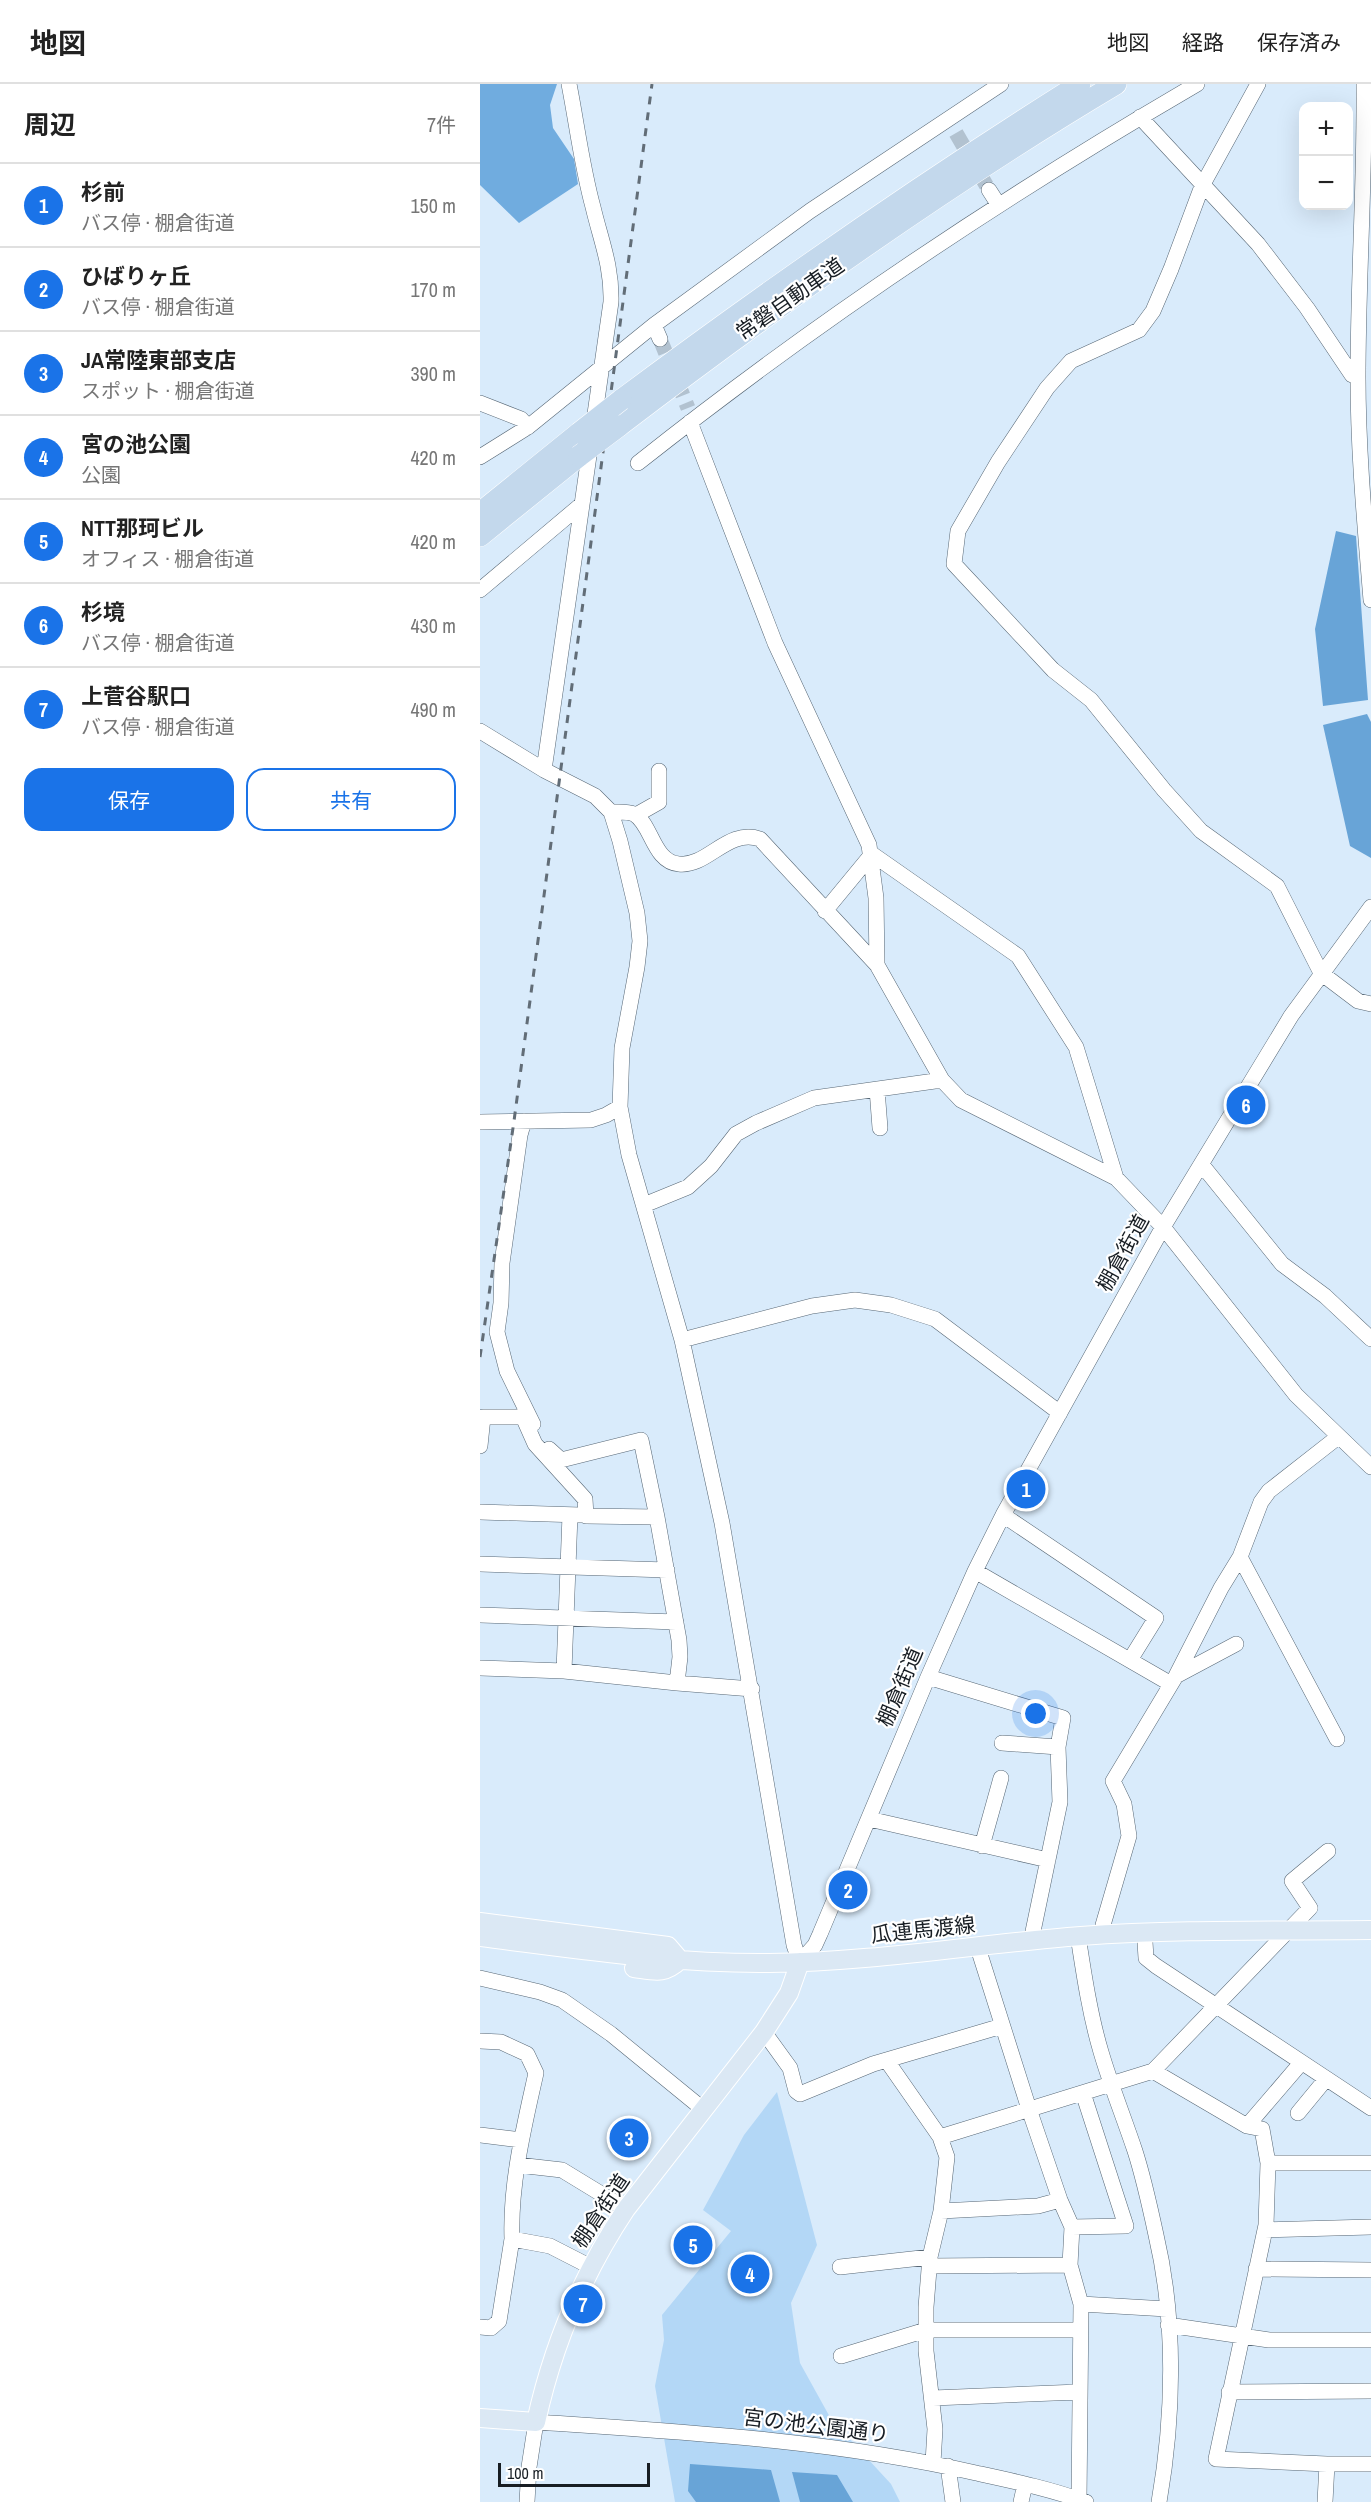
<!DOCTYPE html>
<html lang="ja">
<head>
<meta charset="utf-8">
<style>
	:root { --surface:#fff; --page:#f2f2f2; --text:#222; --muted:#767676; --line:#e0e0e0; --accent:#1a73e8 }
	body { margin:0; font-family:"Archivo Narrow","Noto Sans JP",sans-serif; background:var(--page); color:var(--text) }
	.controls { position:absolute; right:18px; top:18px; display:grid; overflow:hidden; border-radius:12px; box-shadow:0 6px 24px #0002 }
	.controls button { width:54px; height:54px; display:grid; place-items:center; padding:0; border:0; border-bottom:2px solid var(--line); background:var(--surface); color:var(--text); font:30px sans-serif }
	.scale { position:absolute; left:18px; bottom:15px; width:152px; box-sizing:border-box; padding-left:6px; border:3px solid #171d23; border-top:0; font-size:16px; line-height:21px; white-space:nowrap; color:#171d23; -webkit-text-stroke:4px #fff; paint-order:stroke }
	.you { position:absolute; left:556px; top:1630px; width:21px; height:21px; margin:-15px; border:4px solid #fff; border-radius:50%; background:#1a73e8; box-shadow:0 0 0 9px #1a73e833 }
	.badge { display:grid; place-items:center; width:39px; height:39px; border-radius:50%; background:var(--accent); color:#fff; font-size:20px; font-weight:700 }
	.pin { position:absolute; translate:-50% -50%; border:3px solid #fff; box-shadow:0 2px 6px #0006 }
	.list { margin:0; padding:0; list-style:none }
	h2 { display:flex; justify-content:space-between; align-items:center; height:78px; margin:0; padding:0 24px; font-size:26px }
	h2 small { font-size:20px; font-weight:400; color:var(--muted) }
	.list li { display:grid; grid-template-columns:39px 1fr auto; gap:18px; align-items:center; box-sizing:border-box; height:84px; padding:0 24px; border-top:2px solid var(--line) }
	.list b { display:block; font-size:22px; white-space:nowrap }
	.list p { margin:0; font-size:20px; white-space:nowrap; color:var(--muted) }
	.list em { font-size:20px; font-style:normal; color:var(--muted) }
	.actions { display:flex; gap:12px; padding:18px 24px }
	.actions a { flex:1; padding:14px 0; border:2px solid var(--accent); border-radius:18px; text-align:center; font-size:21px; color:var(--accent) }
	.actions .main { background:var(--accent); color:#fff }
	.map { position:relative; flex:none; width:891px; height:2418px; overflow:hidden }
	header { display:flex; align-items:center; gap:36px; box-sizing:border-box; height:84px; padding:0 30px; background:var(--surface); border-bottom:2px solid var(--line) }
	header strong { font-size:28px }
	nav { display:flex; gap:33px; margin-inline-start:auto; font-size:21px }
	main { display:flex }
	aside { flex:1; background:var(--surface) }
	.map>svg:first-child { display:block }
	.green { fill:#b3d7f6 }
	.forest { fill:#70acdf }
	.water { fill:#68a4d7 }
	.lines { fill:none; stroke-linecap:round; stroke-linejoin:round }
	.minor-tunnel { stroke:#b2c2d0; stroke-width:15; stroke-dasharray:15 8; stroke-linecap:butt }
	.minor-casing { stroke:#576775; stroke-width:16 }
	.major-casing { stroke:#fff; stroke-width:20 }
	.highway-casing { stroke:#fff; stroke-width:22 }
	.minor { stroke:#fff; stroke-width:15 }
	.major { stroke:#dbe8f4; stroke-width:18 }
	.highway { stroke:#c3d8ec; stroke-width:21 }
	.rail { stroke:#626d77; stroke-width:3; stroke-dasharray:8 8; stroke-linecap:butt }
	.highway-bridge-casing { stroke:#fff; stroke-width:22; stroke-linecap:butt }
	.highway-bridge { stroke:#c3d8ec; stroke-width:21 }
	.labels { text-anchor:middle; stroke-width:4.5; stroke-linejoin:round; paint-order:stroke }
	.street-label { font-size:21px; fill:#171d23; stroke:#fff }
</style>
</head>
<body>
<header>
<strong>地図</strong>
<nav><a>地図</a><a>経路</a><a>保存済み</a></nav>
</header>
<main>
<aside>
<h2>周辺<small>7件</small></h2>
<ul class="list">
<li><span class="badge">1</span><div><b>杉前</b><p>バス停 · 棚倉街道</p></div><em>150 m</em></li>
<li><span class="badge">2</span><div><b>ひばりヶ丘</b><p>バス停 · 棚倉街道</p></div><em>170 m</em></li>
<li><span class="badge">3</span><div><b>JA常陸東部支店</b><p>スポット · 棚倉街道</p></div><em>390 m</em></li>
<li><span class="badge">4</span><div><b>宮の池公園</b><p>公園</p></div><em>420 m</em></li>
<li><span class="badge">5</span><div><b>NTT那珂ビル</b><p>オフィス · 棚倉街道</p></div><em>420 m</em></li>
<li><span class="badge">6</span><div><b>杉境</b><p>バス停 · 棚倉街道</p></div><em>430 m</em></li>
<li><span class="badge">7</span><div><b>上菅谷駅口</b><p>バス停 · 棚倉街道</p></div><em>490 m</em></li>
</ul>
<div class="actions"><a class="main">保存</a><a>共有</a></div>
</aside>
<div class="map">
<svg width="891" height="2418" viewBox="0 0 891 2418">
	<rect width="100%" height="100%" fill="#d9ebfb"/>
	<!-- green -->
	<path class="green" d="M297 2008 337 2161 311 2219 320 2279 351 2335 411 2400 420 2418H195L175 2302 184 2256 182 2231 251 2147 223 2126 264 2051Z"/>
	<!-- forest -->
	<path class="forest" d="M0 0H77L70 21 73 44 94 75 98 100 39 139 0 101Z"/>
	<!-- water -->
	<path class="water" d="M856 447 876 452 888 616 843 622 835 545Z
		M887 630 891 638V774L870 762 843 641Z
		M210 2380 291 2386 300 2418H216L208 2407Z
		M312 2388 357 2391 373 2418H320Z"/>
	<g class="lines">
		<!-- minor-tunnel -->
		<path class="minor-tunnel" d="M476 49 509 106
			M180 255 208 324"/>
		<defs>
			<path id="minor" d="M778 0 722 102 691 185 673 227 659 246 591 277 567 304 518 378 478 447 474 480 573 586 611 616 684 706 721 747 797 802 841 889 878 917 891 920
				M884 0C885 98 878 195 878 293 878 368 885 442 891 516
				M660 33 778 160 827 224 872 291 878 293
				M509 106 518 120
				M174 241 180 255
				M0 319 41 335 48 343
				M210 338 295 559 389 761 396 814 397 881
				M0 373 48 343 174 241 330 127 521 0
				M158 379C334 239 523 113 717 0
				M0 506 102 420
				M0 647 64 686 115 712 131 728 140 757 157 829 160 857 157 883 142 964 140 1023 149 1071 202 1256 242 1439 314 1861 320 1878 335 1861 340 1850 448 1593 495 1487 523 1431 683 1143 811 932 891 823
				M64 686 131 218C132 182 121 157 113 123 102 83 97 41 89 0
				M131 728C139 728 147 727 154 730 172 740 173 778 199 780 228 783 247 744 280 755L397 881 462 996 481 1016 636 1094 683 1143 816 1311 891 1383
				M156 731 179 718V687
				M345 827 392 770 538 872 596 963 636 1094
				M397 1005 400 1044
				M44 1037 40 1051 22 1179 21 1219 17 1248 27 1287 53 1340
				M0 1038 111 1036 126 1031 140 1023
				M722 1081 802 1180 845 1212 891 1255
				M164 1121 208 1103 231 1082 256 1050 276 1039 334 1014 462 996
				M202 1256 332 1222 375 1216 411 1221 455 1235 580 1329
				M0 1362 3 1333H43L55 1360 105 1415 106 1432 177 1433 199 1556 200 1573 197 1599 84 1587 0 1584
				M69 1365 81 1376 161 1356 177 1433
				M0 1428 100 1431
				M523 1431 676 1534 650 1576
				M760 1473 857 1655
				M0 1480 187 1486
				M495 1487 691 1600
				M0 1531 196 1538
				M84 1587 90 1431
				M696 1592 756 1560
				M448 1593 583 1634 578 1663 580 1718 551 1857
				M197 1599 272 1605
				M522 1659 578 1663
				M389 1735 568 1776
				M502 1762 521 1694
				M667 1848 665 1858 666 1874 676 1882 891 2024
				M622 1851 623 1841 649 1752 644 1720 633 1697 696 1592 741 1504 760 1473 781 1418 789 1407 858 1353
				M598 1852C604 1891 610 1931 621 1968 631 2002 644 2034 655 2067 664 2095 670 2123 676 2151 696 2236 694 2332 679 2418
				M0 1894 60 1908 82 1916 131 1950 224 2026
				M284 1948 310 1984 316 2007 320 2010 393 1980 522 1942
				M0 1957 21 1958 47 1970 56 1989C44 2043 30 2099 32 2155
				M407 1977 460 2053 467 2073 461 2127 450 2173 446 2223V2267L455 2345 453 2379
				M673 1987 830 1824 812 1797 848 1767
				M818 2029 846 1995
				M767 2042 821 1979
				M0 2051 41 2056
				M460 2053 673 1987 767 2042 782 2045 788 2079 786 2141 736 2375 847 2380H891
				M788 2079H891
				M38 2081 82 2086 146 2125
				M461 2127 558 2122 580 2116
				M592 2143 646 2142 603 2009
				M785 2146 891 2143
				M590 2181 601 2220
				M450 2182 590 2181 592 2143 580 2116 549 2025 498 1864
				M360 2183 450 2173
				M776 2185 891 2186
				M688 2241 789 2256H891
				M0 2243 11 2244 19 2237 32 2155 70 2162 111 2183
				M361 2272 446 2246H600
				M749 2308 891 2307
				M453 2314 599 2308
				M468 2382 473 2418
				M599 2416 601 2220 687 2225
				M47 2418 49 2383 56 2338C203 2348 352 2356 496 2389 533 2397 571 2405 606 2418
				M541 2418 545 2400
				M845 2418 847 2380"/>
			<path id="major" d="M0 1838 188 1862 200 1876C184 1891 175 1887 154 1884
				M0 1853C96 1865 192 1880 289 1879 394 1878 497 1860 601 1852 697 1845 794 1847 891 1846
				M0 2334 56 2338C73 2260 102 2191 146 2125L284 1948 309 1909 320 1878"/>
			<path id="highway" d="M141 316C290 205 442 99 600 0
				M139 342C299 220 463 103 636 0
				M0 429 99 349
				M0 452 99 372"/>
		</defs>
		<!-- minor casing -->
		<use href="#minor" class="minor-casing"/>
		<!-- major casing -->
		<use href="#major" class="major-casing"/>
		<!-- highway casing -->
		<use href="#highway" class="highway-casing"/>
		<!-- minor -->
		<use href="#minor" class="minor"/>
		<!-- major -->
		<use href="#major" class="major"/>
		<!-- highway -->
		<use href="#highway" class="highway"/>
		<!-- rail -->
		<path class="rail" d="M0 1273 34 1037 172 0"/>
		<defs>
			<path id="highway-bridge" d="M99 349 141 316
				M99 372 139 342"/>
		</defs>
		<!-- highway-bridge casing -->
		<use href="#highway-bridge" class="highway-bridge-casing"/>
		<!-- highway-bridge -->
		<use href="#highway-bridge" class="highway-bridge"/>
	</g>
	<g class="labels">
		<!-- street labels -->
		<g class="street-label">
			<text transform="translate(310 215) rotate(-35)" y="7">常磐自動車道</text>
			<text transform="translate(643 1169) rotate(-61)" y="7">棚倉街道</text>
			<text transform="translate(420 1603) rotate(-67)" y="7">棚倉街道</text>
			<text transform="translate(443 1846) rotate(-6)" y="7">瓜連馬渡線</text>
			<text transform="translate(121 2127) rotate(-56)" y="7">棚倉街道</text>
			<text transform="translate(336 2342) rotate(7)" y="7">宮の池公園通り</text>
		</g>
	</g>
</svg>
<div class="controls">
<button>+</button>
<button>−</button>
</div>
<div class="scale">100 m</div>
<div class="you"></div>
<div class="pin badge" style="left:546px;top:1405px">1</div>
<div class="pin badge" style="left:368px;top:1806px">2</div>
<div class="pin badge" style="left:149px;top:2054px">3</div>
<div class="pin badge" style="left:270px;top:2190px">4</div>
<div class="pin badge" style="left:213px;top:2161px">5</div>
<div class="pin badge" style="left:766px;top:1021px">6</div>
<div class="pin badge" style="left:103px;top:2220px">7</div>
</div>
</main>
</body>
</html>
